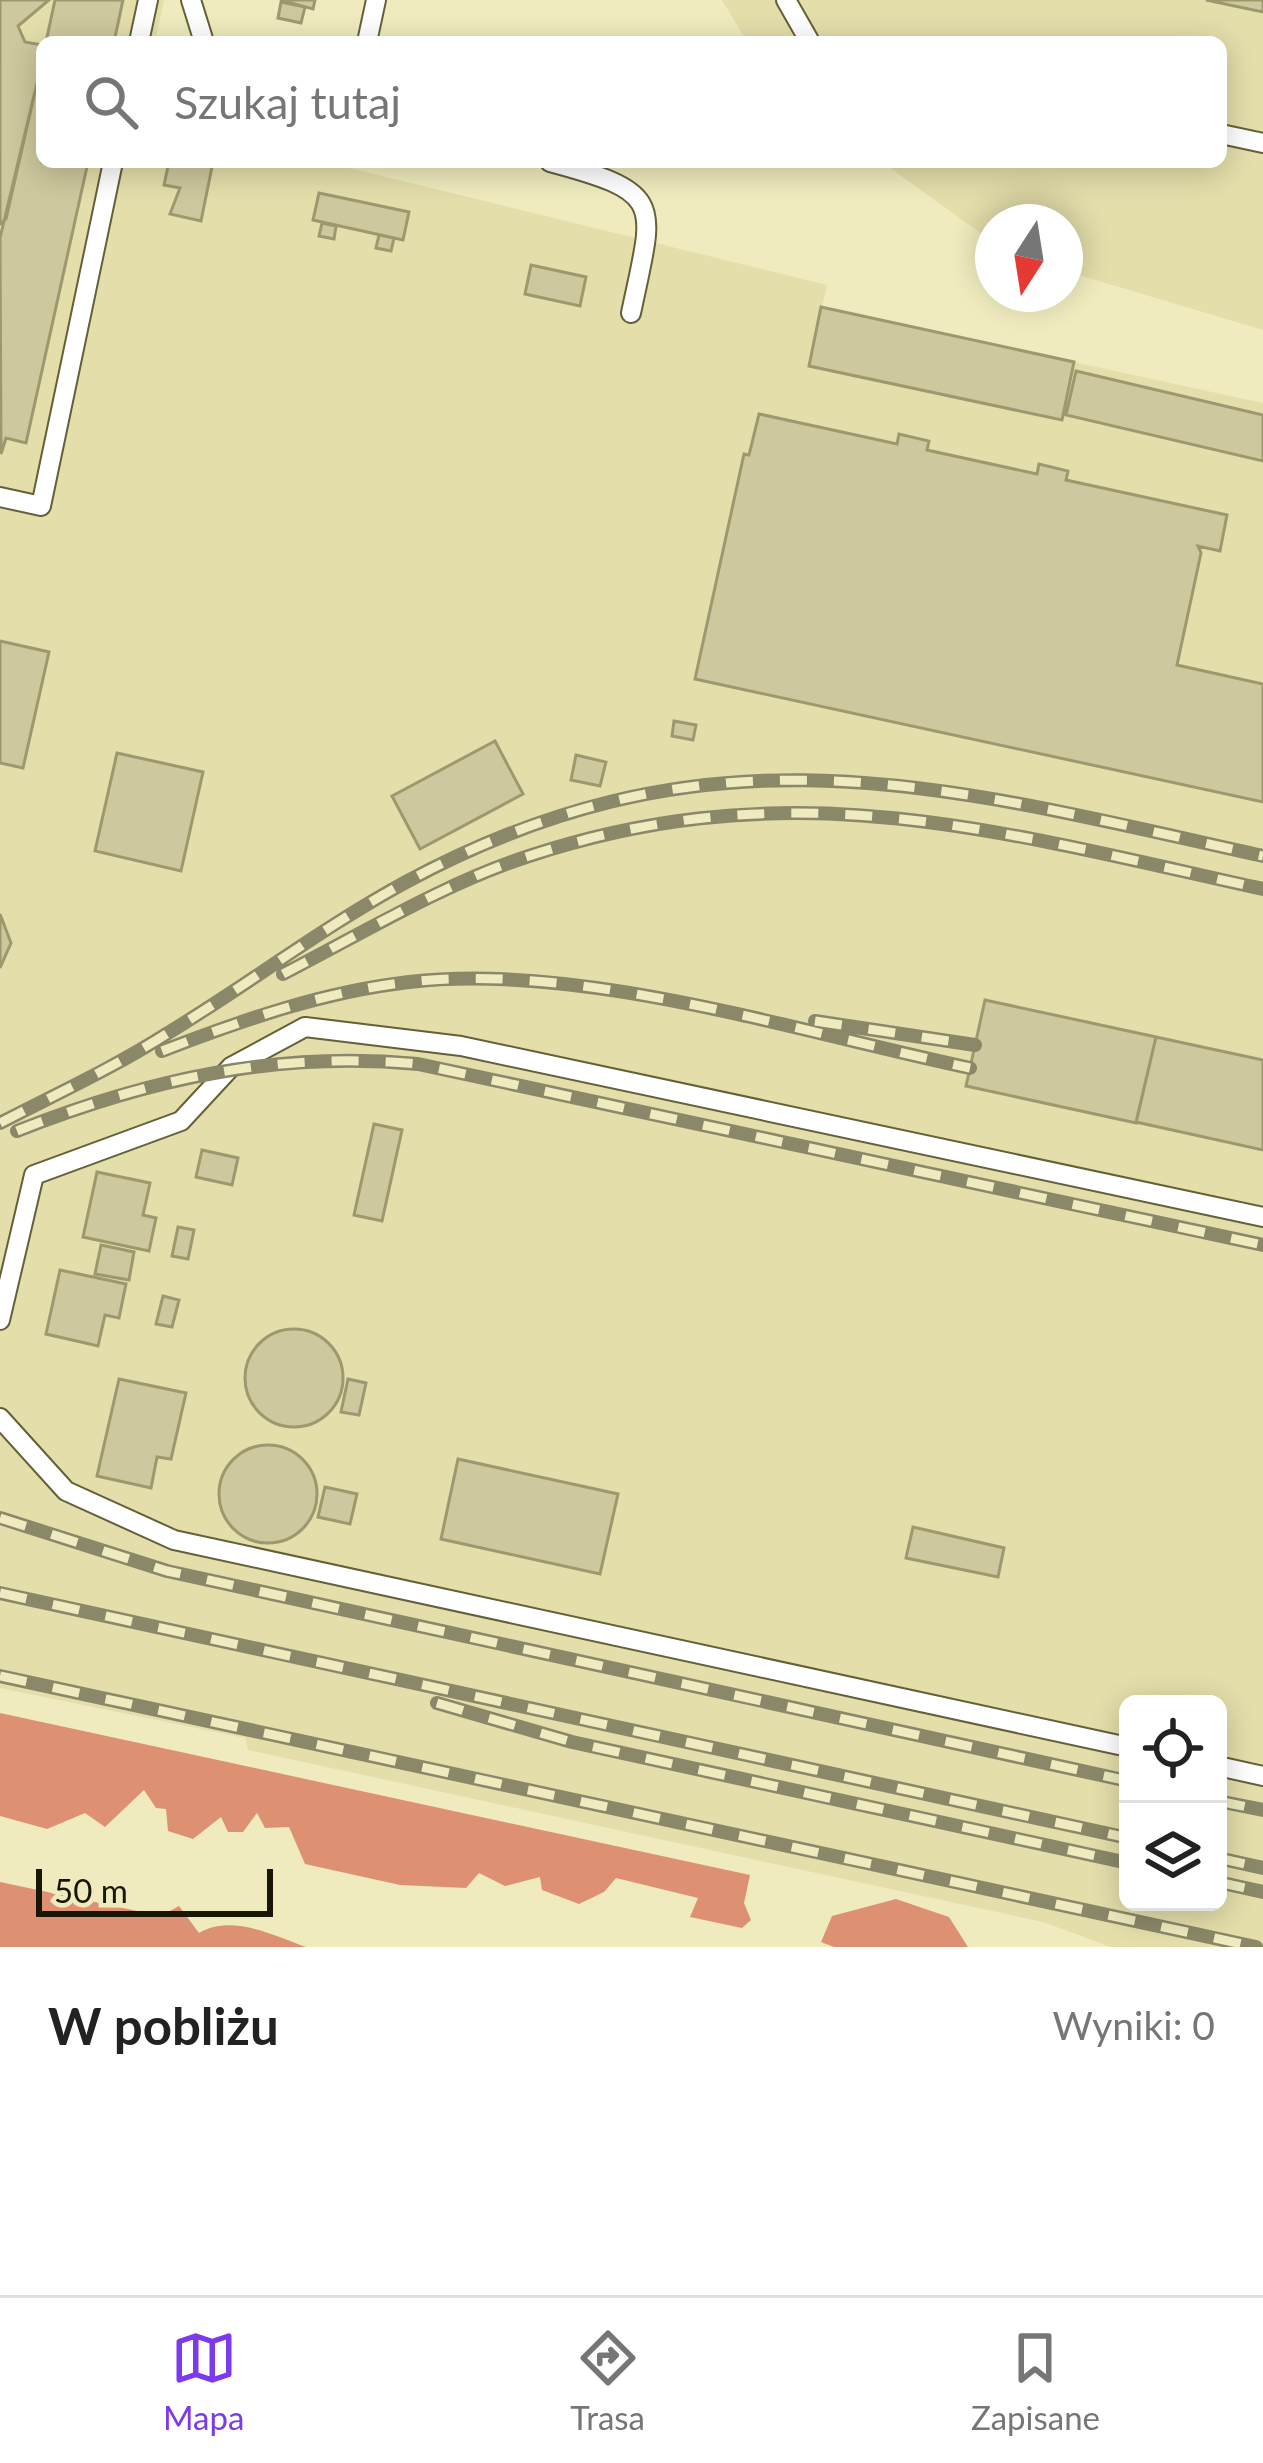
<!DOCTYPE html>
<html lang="pl">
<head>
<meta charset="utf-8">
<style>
	:root { --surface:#fff; --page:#f2f2f2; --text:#222; --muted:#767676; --line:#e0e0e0; --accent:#7c3aed }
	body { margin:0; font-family:Lato,sans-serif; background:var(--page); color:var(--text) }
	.controls { position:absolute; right:36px; bottom:36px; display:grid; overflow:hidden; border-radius:18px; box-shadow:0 6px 30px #0003 }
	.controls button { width:108px; height:108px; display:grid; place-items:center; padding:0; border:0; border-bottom:3px solid var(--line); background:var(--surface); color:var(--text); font:60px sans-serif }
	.compass { position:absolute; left:975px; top:204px; width:108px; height:108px; border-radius:50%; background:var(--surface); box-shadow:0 6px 30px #0003; rotate:192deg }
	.scale { position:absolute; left:36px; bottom:30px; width:237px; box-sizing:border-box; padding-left:12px; border:6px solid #181606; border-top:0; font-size:33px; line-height:42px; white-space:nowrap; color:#181606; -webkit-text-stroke:9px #efebbe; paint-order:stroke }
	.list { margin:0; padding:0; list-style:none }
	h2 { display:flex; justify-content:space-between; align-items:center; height:156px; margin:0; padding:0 48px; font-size:51px }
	h2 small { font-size:39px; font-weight:400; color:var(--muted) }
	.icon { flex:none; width:66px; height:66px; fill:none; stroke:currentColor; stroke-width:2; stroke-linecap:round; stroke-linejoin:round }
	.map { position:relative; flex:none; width:1263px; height:1947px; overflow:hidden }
	.search { position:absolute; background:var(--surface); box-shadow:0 6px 30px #0003; left:36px; right:36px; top:36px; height:132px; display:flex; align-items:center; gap:30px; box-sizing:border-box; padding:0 42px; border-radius:18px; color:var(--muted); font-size:45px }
	.sheet { height:348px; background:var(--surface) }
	nav { display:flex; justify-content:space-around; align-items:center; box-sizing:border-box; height:168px; border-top:3px solid var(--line); background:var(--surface); font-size:33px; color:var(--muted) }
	nav a { display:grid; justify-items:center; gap:6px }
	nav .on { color:var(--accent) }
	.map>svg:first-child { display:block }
	.built { fill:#e4deab; fill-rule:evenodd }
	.forest { fill:#dd9172 }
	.building { fill:#cdc89d; stroke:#9d996f; stroke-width:3 }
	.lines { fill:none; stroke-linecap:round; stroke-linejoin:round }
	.lane-casing { stroke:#646038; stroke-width:22 }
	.lane { stroke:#fff; stroke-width:18 }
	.rail-casing { stroke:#8b8869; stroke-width:14 }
	.rail { stroke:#efebbe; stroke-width:9; stroke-dasharray:27; stroke-linecap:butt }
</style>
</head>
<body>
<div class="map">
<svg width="1263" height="1947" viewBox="0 0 1263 1947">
	<rect width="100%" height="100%" fill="#efebbe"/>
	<!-- built -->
	<path class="built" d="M0 0H164L155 42H42V162H325L827 285 822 308 1263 403V1947H1111L1043 1922 248 1750 245 1738 0 1688ZM1128 1704H1218V1902H1128Z
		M722 0H1263V330L1065 271V222H993V242L882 162H1221V42H747Z"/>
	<!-- forest -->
	<path class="forest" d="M0 1713 750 1875 744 1903 751 1920 742 1928 690 1917 698 1898 616 1878 604 1892 579 1904 542 1890 540 1877 505 1886 479 1873 466 1888 400 1885 305 1864 289 1827 265 1828 257 1813 243 1832H228L221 1817 193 1839 168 1831 166 1809 156 1808 144 1790 105 1827 85 1813 47 1829 0 1816Z
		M0 1882 161 1916 179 1906 199 1933C232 1914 272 1935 306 1947H0Z
		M896 1899 949 1917 968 1947H834L821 1942 832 1916Z"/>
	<!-- building -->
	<path class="building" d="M0 0H49L18 26 25 42 42 45V61L6 219 0 224Z
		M55 0H123L114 42H46Z
		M280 0H315L313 9Z
		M1206 0H1263V12Z
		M281 2 305 7 301 23 278 18Z
		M42 62V162H88L26 443 6 438 1 454 0 238Z
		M169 162H213L201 221 170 214 180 188 164 185Z
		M319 193 409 212 403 240 313 220Z
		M322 223 336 226 334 239 319 236Z
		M379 235 394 238 391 251 376 248Z
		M531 265 586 277 580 306 525 294Z
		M821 307 1074 362 1062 420 809 366Z
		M1076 371 1263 415V461L1066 415Z
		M759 414 897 444 899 434 929 441 927 450 1037 474 1039 464 1068 471 1066 480 1227 515 1220 551 1198 546 1201 553 1177 665 1263 684V802L695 679 744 454 749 455Z
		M0 641 49 652 23 768 0 763Z
		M674 721 696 725 693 740 672 736Z
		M495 741 523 794 420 849 392 796Z
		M117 753 203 772 181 871 95 851Z
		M576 755 606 762 600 786 571 780Z
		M0 914 11 943 0 968Z
		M985 1000 1156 1037 1136 1123 966 1086Z
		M1156 1037 1263 1060V1150L1136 1122Z
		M374 1124 402 1130 382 1221 354 1215Z
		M202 1150 238 1158 232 1185 196 1177Z
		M97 1172 150 1183 143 1215 156 1218 149 1251 83 1237Z
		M178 1227 194 1230 188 1259 172 1256Z
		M101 1245 134 1252 129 1280 95 1274Z
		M60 1270 126 1284 119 1318 105 1315 98 1346 46 1334Z
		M163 1296 179 1300 172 1327 156 1324Z
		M245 1378a49 49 0 1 1 98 0a49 49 0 1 1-98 0Z
		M119 1379 186 1393 171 1459 157 1457 151 1488 97 1476Z
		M348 1379 366 1383 359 1415 341 1412Z
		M219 1494a49 49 0 1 1 98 0a49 49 0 1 1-98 0Z
		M458 1459 618 1494 600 1574 441 1539Z
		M325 1487 357 1494 350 1524 318 1517Z
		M913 1527 1004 1548 998 1577 906 1558Z"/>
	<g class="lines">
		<defs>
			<path id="lane" d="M191 0 204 42
				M786 0 810 42
				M139 42 148 0
				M367 42 376 0
				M1221 134 1263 143
				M550 162C667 193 654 203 631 313
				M0 497 41 506 113 162
				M0 1320 34 1175 181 1121 231 1067 305 1027 461 1046 1263 1217
				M0 1418 66 1491 174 1540 1128 1747
				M1218 1766 1263 1776"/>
		</defs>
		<!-- lane casing -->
		<use href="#lane" class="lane-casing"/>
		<!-- lane -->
		<use href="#lane" class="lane"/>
		<defs>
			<path id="rail" d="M283 974C363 933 443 884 529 856 795 769 1001 832 1263 889
				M815 1021 975 1045
				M162 1051C243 1020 322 992 409 982 581 962 799 1032 970 1068
				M0 1123C56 1094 115 1067 168 1033 249 984 323 927 406 882 712 717 946 786 1263 856
				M17 1131C149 1079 276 1051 418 1064L1263 1245
				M0 1518 167 1571 1128 1781
				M0 1593 1128 1838
				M0 1676 1256 1947
				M437 1703 572 1742 1128 1863
				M1218 1801 1263 1810
				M1218 1858 1263 1868
				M1218 1882 1263 1892"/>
		</defs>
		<!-- rail casing -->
		<use href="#rail" class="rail-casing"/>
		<!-- rail -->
		<use href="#rail" class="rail"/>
	</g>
</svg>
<div class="controls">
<button><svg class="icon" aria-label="locate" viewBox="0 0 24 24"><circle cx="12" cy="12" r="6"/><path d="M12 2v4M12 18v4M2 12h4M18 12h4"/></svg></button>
<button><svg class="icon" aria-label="layers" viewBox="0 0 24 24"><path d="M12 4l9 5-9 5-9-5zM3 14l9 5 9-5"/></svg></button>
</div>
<svg class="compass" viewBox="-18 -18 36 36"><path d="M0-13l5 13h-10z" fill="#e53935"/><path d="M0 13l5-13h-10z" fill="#767676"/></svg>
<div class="scale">50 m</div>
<div class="search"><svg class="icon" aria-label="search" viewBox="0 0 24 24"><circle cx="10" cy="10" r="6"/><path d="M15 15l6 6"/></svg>Szukaj tutaj</div>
</div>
<section class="sheet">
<h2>W pobliżu<small>Wyniki: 0</small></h2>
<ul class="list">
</ul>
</section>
<nav>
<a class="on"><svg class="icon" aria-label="map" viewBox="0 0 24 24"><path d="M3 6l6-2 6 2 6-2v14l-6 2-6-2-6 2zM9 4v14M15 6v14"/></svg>Mapa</a>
<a><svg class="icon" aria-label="directions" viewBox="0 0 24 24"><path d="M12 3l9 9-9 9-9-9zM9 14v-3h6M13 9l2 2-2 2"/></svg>Trasa</a>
<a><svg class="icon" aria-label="saved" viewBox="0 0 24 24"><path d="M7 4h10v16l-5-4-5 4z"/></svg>Zapisane</a>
</nav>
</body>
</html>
